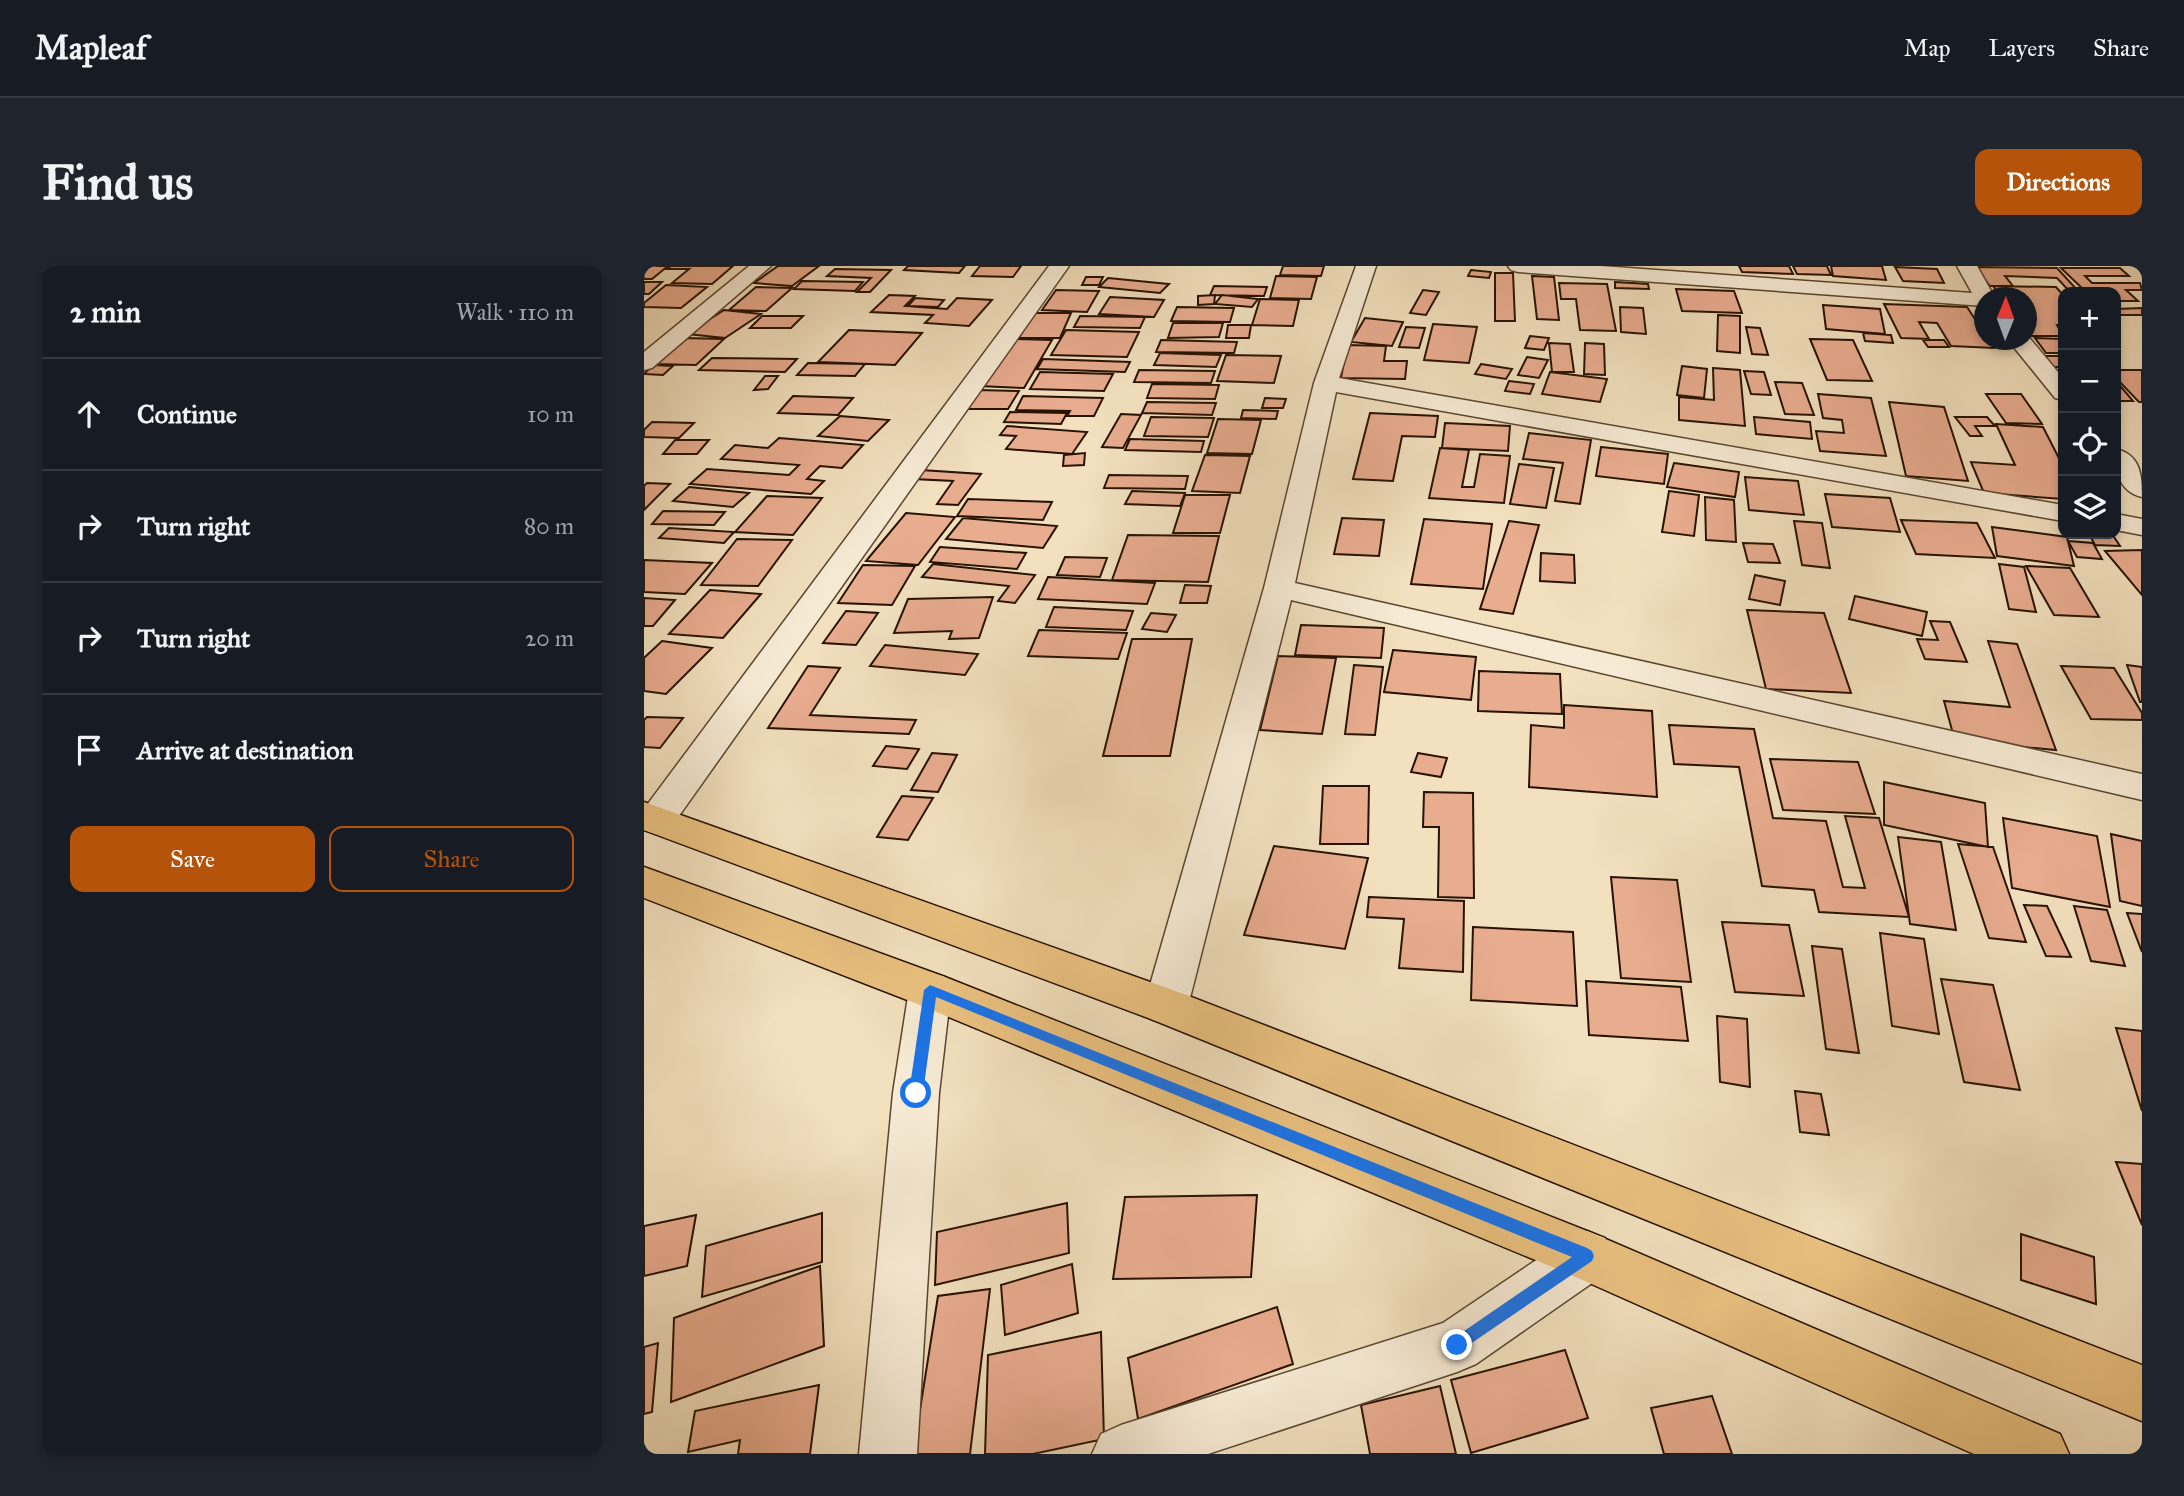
<!DOCTYPE html>
<html lang="en">
<head>
<meta charset="utf-8">
<style>
	:root { --surface:#171b24; --page:#20242c; --text:#f1f3f6; --muted:#9ea1a6; --line:#363941; --accent:#b45309 }
	body { margin:0; font-family:"IM FELL Great Primer",serif; background:var(--page); color:var(--text) }
	.controls { position:absolute; right:21px; top:21px; display:grid; overflow:hidden; border-radius:14px; box-shadow:0 4px 10px #0003 }
	.controls button { width:63px; height:63px; display:grid; place-items:center; padding:0; border:0; border-bottom:2px solid var(--line); background:var(--surface); color:var(--text); font:35px sans-serif }
	.compass { position:absolute; left:1330px; top:21px; width:63px; height:63px; border-radius:50%; background:var(--surface); box-shadow:0 4px 10px #0003; rotate:1deg }
	.stop { position:absolute; width:21px; height:21px; margin:-16px; border:5px solid #1a73e8; border-radius:50%; background:#fff }
	.stop.end { background:#1a73e8; border-color:#fff; box-shadow:0 2px 7px #0008 }
	.list { margin:0; padding:0; list-style:none }
	h2 { display:flex; justify-content:space-between; align-items:center; height:91px; margin:0; padding:0 28px; font-size:30px }
	h2 small { font-size:23px; font-weight:400; color:var(--muted) }
	.list li { display:grid; grid-template-columns:46px 1fr auto; gap:21px; align-items:center; box-sizing:border-box; height:112px; padding:0 28px; border-top:2px solid var(--line) }
	.list b { display:block; font-size:26px; white-space:nowrap }
	.list em { font-size:23px; font-style:normal; color:var(--muted) }
	.actions { display:flex; gap:14px; padding:21px 28px }
	.actions a { flex:1; padding:16px 0; border:2px solid var(--accent); border-radius:14px; text-align:center; font-size:24px; color:var(--accent) }
	.actions .main { background:var(--accent); color:#fff }
	.icon { flex:none; width:38px; height:38px; fill:none; stroke:currentColor; stroke-width:2; stroke-linecap:round; stroke-linejoin:round }
	.map { position:relative; flex:none; width:1498px; height:1188px; overflow:hidden; border-radius:14px }
	header { display:flex; align-items:center; gap:42px; box-sizing:border-box; height:98px; padding:0 35px; background:var(--surface); border-bottom:2px solid var(--line) }
	header strong { font-size:33px }
	nav { display:flex; gap:38px; margin-inline-start:auto; font-size:24px }
	.intro { display:flex; align-items:center; justify-content:space-between; box-sizing:border-box; height:168px; padding:0 42px }
	h1 { margin:0; font-size:49px }
	.button { padding:18px 32px; border-radius:14px; background:var(--accent); color:#fff; font-size:24px; font-weight:700 }
	main { display:flex; gap:42px; padding:0 42px }
	aside { flex:1; background:var(--surface); border-radius:14px; box-shadow:0 4px 10px #0003 }
	.map>svg:first-child { display:block }
	.building { fill:#e8ac8f; stroke:#271200; stroke-width:2 }
	.lines { fill:none; stroke-linecap:round; stroke-linejoin:round }
	.minor-casing { stroke:#5a4630; stroke-width:3 }
	.major-casing { stroke:#271200; stroke-width:3 }
	.minor { fill:#f7ebd5; fill-rule:evenodd }
	.major { fill:#e9c07f; fill-rule:evenodd }
	.route { fill:#1a73e8 }
</style>
</head>
<body>
<header>
<strong>Mapleaf</strong>
<nav><a>Map</a><a>Layers</a><a>Share</a></nav>
</header>
<div class="intro"><h1>Find us</h1><a class="button">Directions</a></div>
<main>
<aside>
<h2>2 min<small>Walk · 110 m</small></h2>
<ul class="list">
<li><svg class="icon" aria-label="ahead" viewBox="0 0 24 24"><path d="M12 20V5M6 11l6-6 6 6"/></svg><div><b>Continue</b></div><em>10 m</em></li>
<li><svg class="icon" aria-label="right" viewBox="0 0 24 24"><path d="M7 20v-9h11M14 6l5 5-5 5"/></svg><div><b>Turn right</b></div><em>80 m</em></li>
<li><svg class="icon" aria-label="right" viewBox="0 0 24 24"><path d="M7 20v-9h11M14 6l5 5-5 5"/></svg><div><b>Turn right</b></div><em>20 m</em></li>
<li><svg class="icon" aria-label="arrive" viewBox="0 0 24 24"><path d="M6 21V4h12l-3 4 3 4H6"/></svg><div><b>Arrive at destination</b></div></li>
</ul>
<div class="actions"><a class="main">Save</a><a>Share</a></div>
</aside>
<div class="map">
<svg width="1498" height="1188" viewBox="0 0 1498 1188">
	<rect width="100%" height="100%" fill="#f2e0be"/>
	<filter id="stains"><feTurbulence type="fractalNoise" baseFrequency=".00286" numOctaves="4"/><feColorMatrix values="0 0 0 0 .2 0 0 0 0 .09 0 0 0 0 .02 0 0 0 .5 -.17"/></filter>
	<radialGradient id="worn" r=".72"><stop offset=".6" stop-color="#630" stop-opacity="0"/><stop offset="1" stop-color="#630" stop-opacity=".3"/></radialGradient>
	<!-- building -->
	<path class="building" d="M0 0H24L8 13H0Z
		M27 0H89L68 18 28 17 45 3H23Z
		M134 0H175L148 20 110 17Z
		M264 0H321L315 7 260 4Z
		M336 0H377L369 11 328 10Z
		M639 0H680L677 10 636 9Z
		M1095 0H1145L1149 8 1098 6Z
		M1149 0H1183L1187 9 1153 8Z
		M1187 0H1238L1242 14 1189 10Z
		M1251 1 1293 3 1300 17 1259 15Z
		M1331 1 1413 2 1435 26H1426L1413 12 1361 10 1369 20H1346Z
		M1417 2H1476L1485 10H1441L1448 17H1496L1498 24H1482L1494 35H1472V26H1442Z
		M191 3 247 4 226 26H213L227 12 183 10Z
		M827 4 847 6 845 12 824 10Z
		M851 7H869L871 55H851Z
		M632 10 673 11 667 33 626 32Z
		M888 10 910 11 915 54 893 53Z
		M442 11H459L455 19H438Z
		M464 12 525 18 516 27 455 21Z
		M158 15 219 16 211 25 150 23Z
		M0 16H18L5 28H0Z
		M971 16 1004 18 1005 23 971 22Z
		M915 17 963 18 972 65 936 64 932 33H917Z
		M22 19 63 21 37 42 0 41V37Z
		M570 20 623 21 620 30 566 29Z
		M1349 20 1412 21 1419 29V59H1413L1419 70H1382V32H1358Z
		M112 21 148 22 122 45 85 44Z
		M1032 23 1090 25 1098 47 1038 45Z
		M412 24 455 25 443 46 398 44Z
		M779 24 795 26 782 49 766 47Z
		M245 29 271 30 261 40 303 43 313 32 348 34 325 60 281 57 289 49 227 46Z
		M571 29 570 38 554 39V30Z
		M578 29 614 33 608 41 571 38Z
		M466 31 520 34 510 51 455 48Z
		M271 32 300 34 294 41 264 40Z
		M616 33 655 34 649 60 608 59Z
		M1240 38 1323 41 1340 67V74H1345L1350 82 1307 80 1293 57 1275 56 1285 73 1257 72Z
		M1179 39 1236 43 1241 68 1182 63Z
		M533 41 590 42 586 56 527 55Z
		M976 41 999 42 1002 68 977 66Z
		M1498 42V49H1475L1472 47V43Z
		M80 44 117 48 81 72 43 68Z
		M388 47H427L416 72H375Z
		M1074 49 1096 50V87L1073 85Z
		M118 50H159L147 62H106Z
		M436 50 501 51 496 62 430 61Z
		M721 52 759 56 748 80 707 76Z
		M529 57H579L575 71 524 72Z
		M789 58 833 61 825 97 780 94Z
		M584 59H607L605 72H582Z
		M762 61 781 62 775 82 755 81Z
		M1102 61 1116 62 1124 89 1108 88Z
		M205 64 278 67 251 99 174 96Z
		M422 64 495 66 483 91 407 89Z
		M1219 67 1247 69 1249 77 1221 75Z
		M886 70 905 72 900 84 881 82Z
		M39 72 80 73 52 99 10 98Z
		M1391 72 1419 73V87H1402Z
		M367 73 408 74 380 122 335 120Z
		M1166 73 1209 74 1228 115 1183 114Z
		M517 74 593 76 590 87 512 86Z
		M1279 74H1300L1305 81H1284Z
		M905 77 926 78 930 106H908Z
		M941 77 960 78 961 109 940 108Z
		M703 79 742 80 740 95H763L761 113 697 112Z
		M516 87 577 89 572 101 510 99Z
		M582 89 637 90 630 117 573 115Z
		M1396 90H1419V101H1405Z
		M883 91 904 94 895 112 874 109Z
		M68 92 153 93 141 106 55 104Z
		M399 93 486 96 481 106 393 103Z
		M164 97 221 98 211 110 153 109Z
		M837 98 868 103 862 113 831 108Z
		M9 99 29 100 19 109 0 108Z
		M1038 100 1063 103 1060 132 1033 129Z
		M1069 102 1096 104 1101 160 1035 154V131L1070 134Z
		M495 104 571 105 567 117 490 116Z
		M1472 104H1498V136H1495L1472 112Z
		M1100 105 1120 106 1127 129 1107 128Z
		M396 106 469 108 460 125 386 123Z
		M906 106 963 113 956 136 898 128Z
		M121 110H134L124 123 110 124Z
		M865 115 890 118 886 128 861 125Z
		M1472 115 1489 135H1472Z
		M1131 116 1158 117 1170 149 1141 148Z
		M508 118 575 119 571 133 503 132Z
		M334 124 375 125 364 143H322Z
		M1174 128 1227 132 1242 190 1176 185 1172 165 1200 167 1198 154 1179 152Z
		M1342 128H1377L1398 158 1362 157Z
		M149 130 209 132 194 149 134 147Z
		M379 130 459 132 450 150H423L426 145 372 144Z
		M621 132 642 133 639 142H618Z
		M503 136 572 137 568 149 498 147Z
		M1245 136 1300 141 1324 215 1262 210Z
		M599 144 634 145 632 153 597 152Z
		M366 146 423 147 417 158 360 156Z
		M726 147 794 150 791 171 758 170 749 215 709 213Z
		M477 148 497 149 479 182 458 181Z
		M196 150 245 154 224 175 174 170Z
		M507 151 570 152 564 171 500 170Z
		M1110 151 1166 156 1168 173 1112 168Z
		M1311 151H1343L1351 160H1331L1338 170H1326Z
		M574 153 617 154 608 188 563 187Z
		M8 156 50 157 35 172 0 171V164Z
		M801 157 866 160 864 185 798 182Z
		M1352 158 1399 161 1419 200V233L1340 227 1327 196 1371 199Z
		M363 160 443 166 428 188 362 183 372 170 356 169Z
		M885 167 947 174 936 238 911 235 919 197 879 193Z
		M135 172 219 179 198 202 176 200 163 213 180 215 167 228 46 218 63 203 145 209 155 199 77 193 91 179 124 182Z
		M486 173 560 175 557 186 481 184Z
		M31 174H65L53 188H19Z
		M957 181 1024 188 1020 218 952 210Z
		M796 182 825 184 818 221H830L836 188 866 190 860 237 785 232Z
		M441 187 440 199 419 200 420 189Z
		M561 189 606 190 596 227 548 225Z
		M1030 197 1095 206 1091 231 1023 221Z
		M875 198 910 202 902 242 866 238Z
		M277 204 337 208 314 239 293 238 309 215 270 213Z
		M465 209 544 210 541 223 460 222Z
		M1101 211 1154 215 1160 249 1105 244Z
		M3 217 26 218 0 244V220Z
		M45 221 105 227 89 241 29 235Z
		M488 225 541 227 536 240 481 238Z
		M1025 225 1055 229 1050 270 1018 266Z
		M1181 228 1246 232 1256 266 1188 261Z
		M541 229H586L576 267H529Z
		M123 230 178 232 149 269 91 266Z
		M1061 231 1090 234 1092 276 1062 274Z
		M324 233 408 236 399 254 313 250Z
		M19 245 81 246 70 259 8 258Z
		M262 247 311 251 274 299 222 295Z
		M319 252 413 260 399 282 302 273Z
		M698 252 740 254 735 290 690 288Z
		M780 253 848 258 839 323 767 318Z
		M1257 254 1333 257 1351 292 1272 288Z
		M865 255 895 259 869 348 836 343Z
		M1150 255 1178 257 1186 302 1158 299Z
		M1348 261 1423 271 1430 300 1353 290Z
		M25 262 90 266 80 277 15 272Z
		M1445 268H1468L1476 280 1451 279Z
		M484 269 575 270 564 316 468 314Z
		M93 273 148 274 114 320 57 319Z
		M1424 275 1449 277 1458 293 1433 291Z
		M1099 277 1129 278 1136 297 1104 296Z
		M296 281 382 287 373 303 286 296Z
		M1498 284V329L1461 285Z
		M897 287 930 289 931 317 896 315Z
		M421 291 463 292 456 311 413 309Z
		M0 294 68 297 41 328 0 326Z
		M289 298 391 309 371 337 354 335 365 320 278 311Z
		M1355 298 1380 301 1392 346 1365 343Z
		M219 299 271 300 248 339 194 337Z
		M1382 300 1426 302 1455 351 1410 349Z
		M1111 309 1141 315 1136 339 1105 333Z
		M404 311 511 317 503 338 394 333Z
		M541 319 567 320 563 337H536Z
		M66 324 117 328 79 372 25 368Z
		M1211 330 1283 346 1278 370 1205 353Z
		M349 331 335 372 305 373 308 365 250 367 264 333Z
		M0 332 31 334 9 360H0Z
		M410 341 489 345 482 364 402 361Z
		M1103 344 1180 347 1207 427 1122 423Z
		M202 345 234 347 212 379 179 377Z
		M507 347 532 349 523 366 498 363Z
		M1286 355 1306 356 1323 396 1281 393 1273 373 1294 374Z
		M657 359 740 362 737 392 651 389Z
		M395 364 483 367 474 393 384 390Z
		M488 373H548L526 490H459Z
		M18 375 68 382 22 428 0 425V392Z
		M1344 375 1373 378 1412 484 1311 475 1300 435 1366 441Z
		M241 379 334 388 321 409 226 400Z
		M749 384 832 391 827 434 740 426Z
		M634 390 692 392 678 468 616 464Z
		M710 399 739 401 731 469 701 468Z
		M1483 399 1498 401V436H1496Z
		M164 400 196 402 166 449 272 454 265 468 124 462Z
		M1417 400 1470 402 1498 447V454L1447 453Z
		M835 405 916 408 918 448 834 445Z
		M920 439 1008 445 1013 531 885 521 887 459 920 462Z
		M3 451 39 452 16 482 0 481V454Z
		M1025 459 1110 463 1129 552 1182 555 1199 621 1221 622 1201 550 1235 552 1265 651 1175 646 1170 624 1118 620 1095 501 1030 498Z
		M242 480 275 483 263 503 229 500Z
		M288 487 313 489 294 526 267 524Z
		M774 487 803 492 797 511 767 506Z
		M1126 493 1214 496 1231 548 1139 544Z
		M1240 516 1341 537 1344 581 1240 559Z
		M679 520H725L724 578H676Z
		M780 526 829 527 830 632 794 631 795 561H779Z
		M258 530 289 532 264 574 233 571Z
		M1359 552 1453 570 1466 641 1368 622Z
		M1467 568 1498 575V640L1476 635Z
		M1254 571 1297 576 1312 664 1266 658Z
		M1314 578 1349 581 1382 676 1345 672Z
		M630 580 724 592 701 683 600 669Z
		M967 611 1033 614 1047 716 977 712Z
		M725 631 820 635 819 706 755 702 760 653 723 651Z
		M1380 639 1403 640 1427 691 1402 690Z
		M1430 640 1463 644 1481 700 1447 695Z
		M1483 647 1498 648V686Z
		M1078 656 1145 659 1160 730 1091 726Z
		M829 661 929 666 933 740 827 734Z
		M1236 667 1280 673 1295 768 1248 760Z
		M1168 680 1198 683 1215 787 1182 783Z
		M1297 713 1349 719 1376 824 1320 816Z
		M942 715 1037 721 1044 775 945 769Z
		M1073 750 1103 753 1106 821 1076 816Z
		M1472 762 1498 765V845Z
		M1151 825 1177 828 1185 869 1156 866Z
		M1472 896 1498 898V959Z
		M613 929 607 1011 469 1013 481 931Z
		M423 937 425 987 291 1019 293 966Z
		M178 947V996L58 1031 62 980Z
		M52 949 43 1000 0 1010V960Z
		M1377 968 1450 991 1452 1038 1377 1014Z
		M428 998 434 1047 361 1069 357 1019Z
		M176 1000 180 1080 27 1136 30 1052Z
		M346 1023 326 1188H269L294 1030Z
		M633 1041 649 1098 494 1153 484 1092Z
		M457 1066 460 1173 389 1188H341L344 1089Z
		M14 1077 8 1146 0 1148V1081Z
		M921 1084 944 1152 827 1187 807 1114Z
		M175 1119 166 1188H94L96 1174 44 1186 51 1145Z
		M796 1120 812 1188H726L717 1139Z
		M1068 1130 1088 1188H1020L1007 1142Z"/>
	<g class="lines">
		<defs>
			<path id="minor" d="M105 0H127L8 102 0 104V86Z
				M405 0H425L25 564 12 568 0 564V543Z
				M712 0H732L695 112 1419 239V255L692 126 651 317 1498 508V534L647 334 544 740 537 753 522 758 507 753 500 740 620 322 670 117Z
				M864 0H957L1328 27 1313 0H1333L1351 32H1340V40L874 6 867 4Z
				M1383 69 1419 112V134L1411 132 1364 74H1382Z
				M1472 183C1497 189 1498 210 1498 231 1474 225 1471 204 1472 183Z
				M1472 248 1498 253V269L1472 264Z
				M286 706 301 711 307 724 295 827 273 1188H215L249 827 265 724 271 711Z
				M943 965 961 972 968 990 961 1008 832 1098 813 1106 564 1188H448L457 1168 477 1159 799 1057 925 972Z"/>
			<path id="major" d="M0 536 537 727 1498 1099V1155L507 753 0 564Z
				M0 601 301 711 943 965 1416 1168 1425 1188H1330L925 1008 271 737 0 632Z"/>
		</defs>
		<!-- minor casing -->
		<use href="#minor" class="minor-casing"/>
		<!-- major casing -->
		<use href="#major" class="major-casing"/>
		<!-- minor -->
		<use href="#minor" class="minor"/>
		<!-- major -->
		<use href="#major" class="major"/>
	</g>
	<!-- route -->
	<path class="route" d="M286 719 943 982 948 985 950 990 948 995 813 1087 807 1085 805 1079 807 1074 928 991 292 731 279 827 272 833 267 832 265 827 280 724Z"/>
	<rect width="100%" height="100%" filter="url(#stains)"/>
	<rect width="100%" height="100%" fill="url(#worn)"/>
</svg>
<div class="controls">
<button>+</button>
<button>−</button>
<button><svg class="icon" aria-label="locate" viewBox="0 0 24 24"><circle cx="12" cy="12" r="6"/><path d="M12 2v4M12 18v4M2 12h4M18 12h4"/></svg></button>
<button><svg class="icon" aria-label="layers" viewBox="0 0 24 24"><path d="M12 4l9 5-9 5-9-5zM3 14l9 5 9-5"/></svg></button>
</div>
<svg class="compass" viewBox="-18 -18 36 36"><path d="M0-13l5 13h-10z" fill="#e53935"/><path d="M0 13l5-13h-10z" fill="#9ea1a6"/></svg>
<div class="stop" style="left:272px;top:827px"></div>
<div class="stop end" style="left:813px;top:1079px"></div>
</div>
</main>
</body>
</html>
